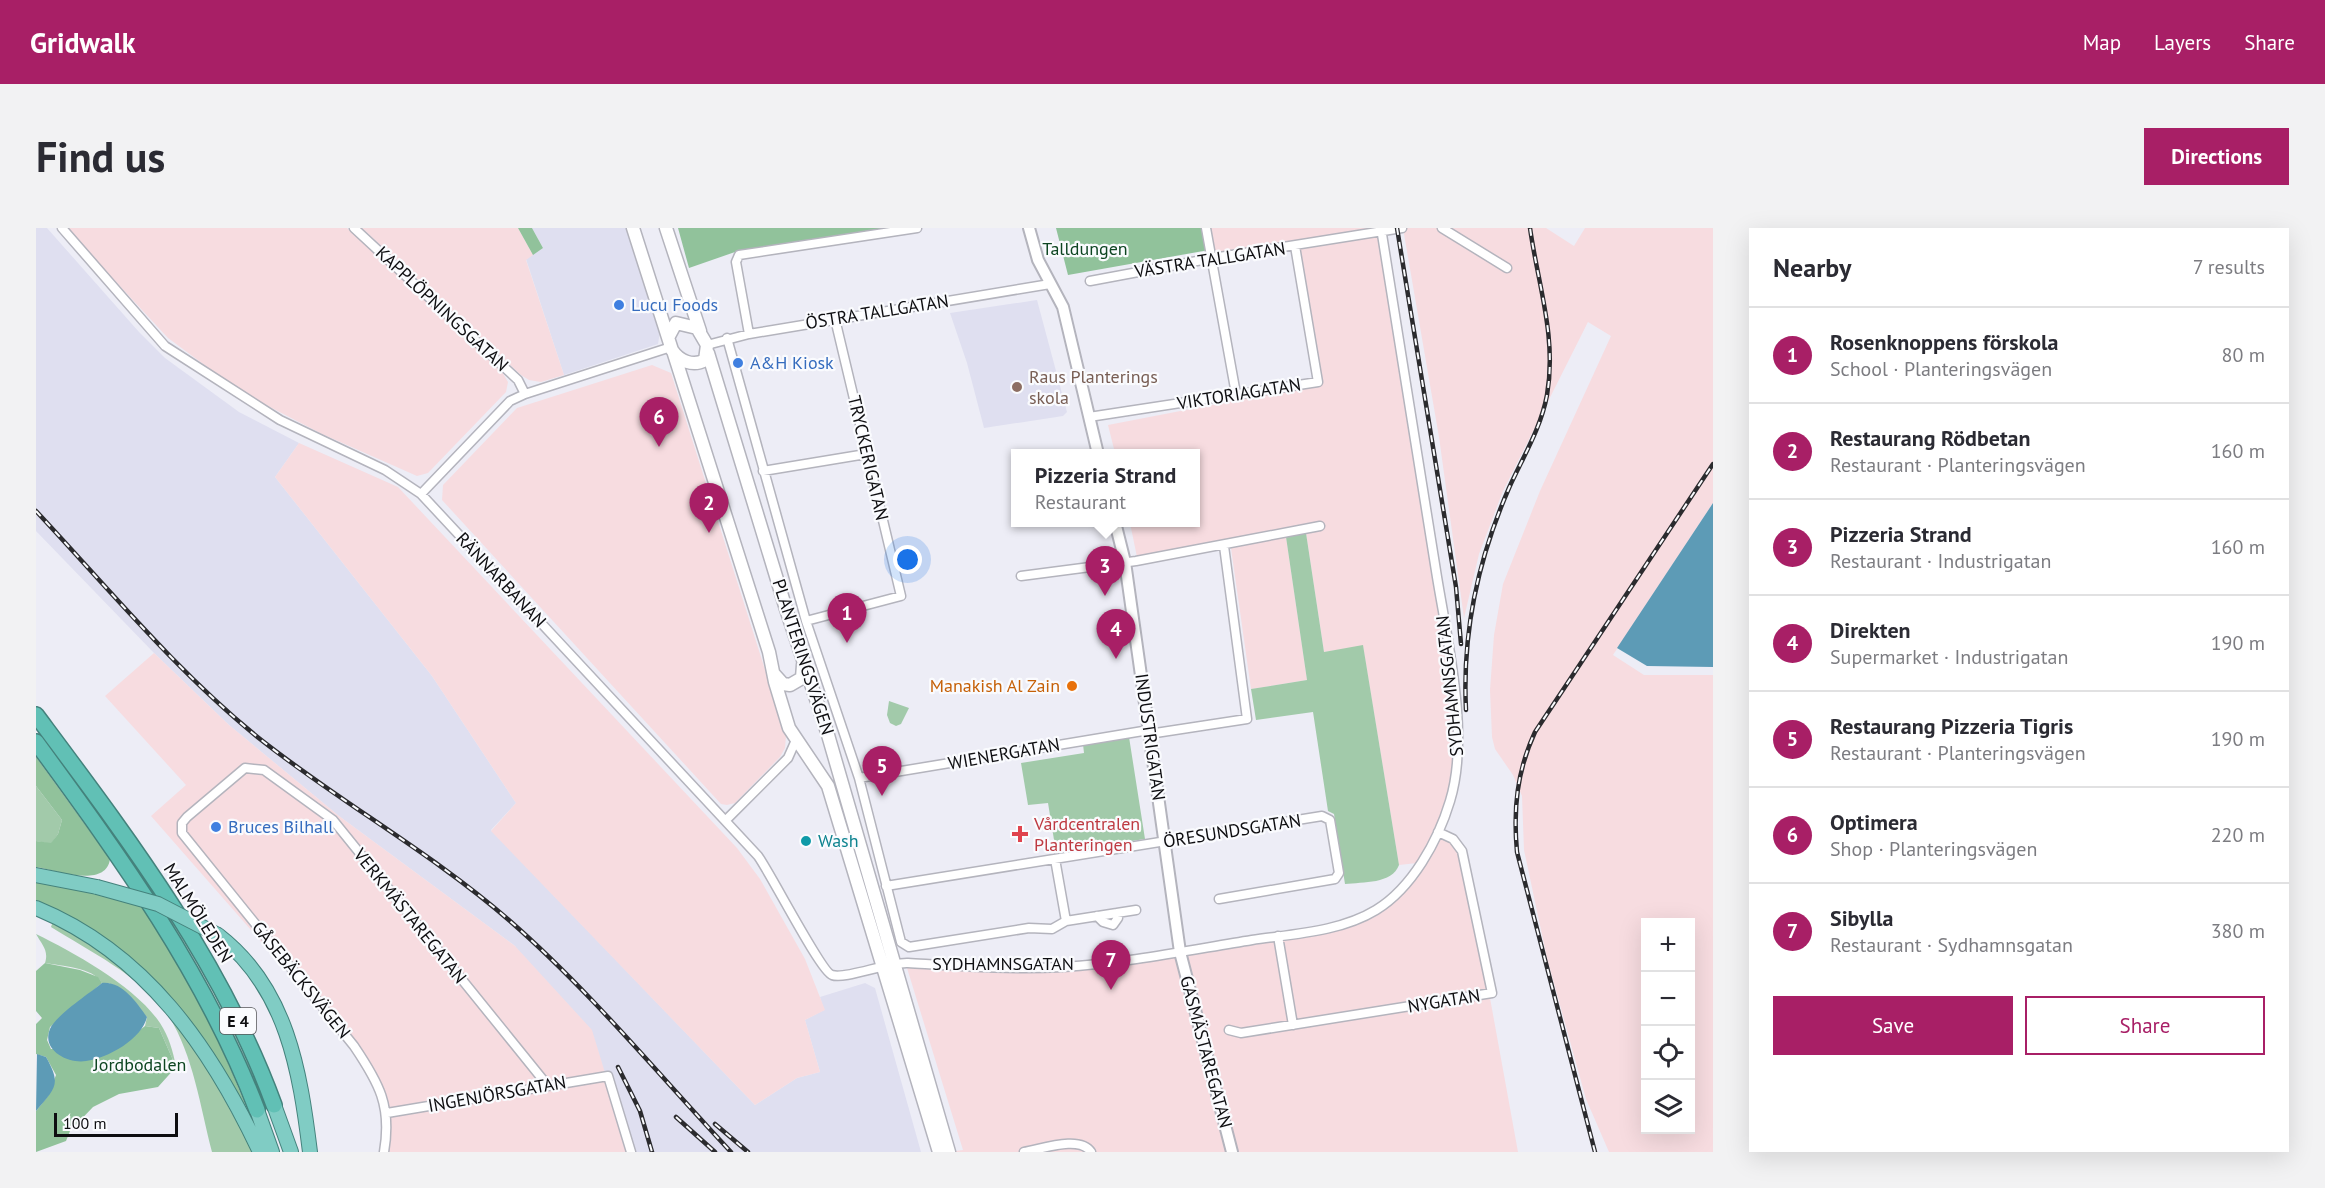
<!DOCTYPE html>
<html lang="en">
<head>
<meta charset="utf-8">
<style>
	:root { --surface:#fff; --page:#f2f2f3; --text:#2b2b33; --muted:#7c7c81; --line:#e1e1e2; --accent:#a81f66 }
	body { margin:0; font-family:"PT Sans",sans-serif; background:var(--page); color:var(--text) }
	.controls { position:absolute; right:18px; bottom:18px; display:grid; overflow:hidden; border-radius:0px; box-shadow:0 6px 24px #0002 }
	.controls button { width:54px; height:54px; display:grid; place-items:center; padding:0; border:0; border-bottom:2px solid var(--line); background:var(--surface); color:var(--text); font:30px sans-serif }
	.scale { position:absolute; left:18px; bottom:15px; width:124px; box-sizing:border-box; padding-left:6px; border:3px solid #0e0e11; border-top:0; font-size:16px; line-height:21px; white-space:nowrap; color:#0e0e11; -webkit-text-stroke:4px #fafbfe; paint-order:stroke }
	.you { position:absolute; left:872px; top:332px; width:21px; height:21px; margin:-15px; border:4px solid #fff; border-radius:50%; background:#1a73e8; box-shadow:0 0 0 9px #1a73e833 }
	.badge { display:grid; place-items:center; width:39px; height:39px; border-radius:50%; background:var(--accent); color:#fff; font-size:20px; font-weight:700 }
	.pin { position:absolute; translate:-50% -50px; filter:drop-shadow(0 2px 3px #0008) }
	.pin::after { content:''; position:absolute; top:32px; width:21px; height:18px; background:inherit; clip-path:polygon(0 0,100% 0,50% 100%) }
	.popup { position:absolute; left:975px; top:221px; width:189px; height:78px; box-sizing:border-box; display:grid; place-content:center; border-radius:0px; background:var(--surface); filter:drop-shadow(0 2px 4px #0005); font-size:20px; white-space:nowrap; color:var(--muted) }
	.popup b { font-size:22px; color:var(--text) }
	.popup::after { content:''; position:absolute; left:50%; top:100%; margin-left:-12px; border:12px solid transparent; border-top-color:var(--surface) }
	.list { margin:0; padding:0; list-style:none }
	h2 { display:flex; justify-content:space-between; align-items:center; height:78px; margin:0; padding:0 24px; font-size:26px }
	h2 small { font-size:20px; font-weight:400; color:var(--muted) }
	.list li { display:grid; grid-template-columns:39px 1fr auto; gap:18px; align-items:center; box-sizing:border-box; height:96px; padding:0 24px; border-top:2px solid var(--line) }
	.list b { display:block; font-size:22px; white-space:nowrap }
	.list p { margin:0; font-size:20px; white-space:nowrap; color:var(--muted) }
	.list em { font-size:20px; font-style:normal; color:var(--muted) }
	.actions { display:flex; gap:12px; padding:18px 24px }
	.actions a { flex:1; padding:14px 0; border:2px solid var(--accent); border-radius:0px; text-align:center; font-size:21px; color:var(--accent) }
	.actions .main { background:var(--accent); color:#fff }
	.icon { flex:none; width:33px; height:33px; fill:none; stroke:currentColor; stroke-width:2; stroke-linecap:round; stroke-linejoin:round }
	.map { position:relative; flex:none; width:1677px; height:924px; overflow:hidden; border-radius:0px }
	header { display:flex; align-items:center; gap:36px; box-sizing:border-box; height:84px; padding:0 30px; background:var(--accent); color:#fff }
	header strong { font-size:28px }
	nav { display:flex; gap:33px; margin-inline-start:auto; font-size:21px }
	.intro { display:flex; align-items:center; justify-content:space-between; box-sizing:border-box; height:144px; padding:0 36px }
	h1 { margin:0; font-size:42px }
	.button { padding:15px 27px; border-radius:0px; background:var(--accent); color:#fff; font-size:21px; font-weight:700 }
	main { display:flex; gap:36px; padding:0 36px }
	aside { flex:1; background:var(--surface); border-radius:0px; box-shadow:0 6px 24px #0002 }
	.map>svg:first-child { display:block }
	.built { fill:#dfdff0 }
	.industrial { fill:#f7dce0; fill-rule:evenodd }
	.green { fill:#a2caaa }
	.forest { fill:#91c29b }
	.water { fill:#5d9bb6 }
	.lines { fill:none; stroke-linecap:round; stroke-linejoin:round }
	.minor-casing { stroke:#b4b4bd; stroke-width:11 }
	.tertiary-casing { stroke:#b4b4bd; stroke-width:14 }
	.secondary-casing { stroke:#b4b4bd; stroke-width:15 }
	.trunk-casing { stroke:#44827c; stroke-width:16 }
	.motorway-casing { stroke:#44827c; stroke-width:18 }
	.minor { stroke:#fff; stroke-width:8 }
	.tertiary { stroke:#fff; stroke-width:10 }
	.secondary { stroke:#fff; stroke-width:12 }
	.trunk { stroke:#80ccc4; stroke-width:14 }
	.motorway { stroke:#61c0b5; stroke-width:15 }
	.rail-casing { stroke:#2b2b2e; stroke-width:4.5 }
	.rail { stroke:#fafbfe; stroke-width:2; stroke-dasharray:7; stroke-linecap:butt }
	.trunk-bridge-casing { stroke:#44827c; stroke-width:16; stroke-linecap:butt }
	.trunk-bridge { stroke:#80ccc4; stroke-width:14 }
	.shop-dot { fill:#3f7fe0; stroke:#fafbfe; stroke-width:2 }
	.education-dot { fill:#8d6e63; stroke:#fafbfe; stroke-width:2 }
	.food-dot { fill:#e8710a; stroke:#fafbfe; stroke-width:2 }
	.health-dot { fill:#e0444e; stroke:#fafbfe; stroke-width:2 }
	.culture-dot { fill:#0f9aa8; stroke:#fafbfe; stroke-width:2 }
	.labels { text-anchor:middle; stroke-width:4.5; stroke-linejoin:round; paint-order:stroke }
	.shield { fill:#fafbfe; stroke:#555558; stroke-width:1.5 }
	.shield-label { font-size:16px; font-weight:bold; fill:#0e0e11 }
	.park-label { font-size:18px; fill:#0d4521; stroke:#fafbfe }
	.street-label { font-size:18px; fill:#0e0e11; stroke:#fafbfe }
	.shop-label { font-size:18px; fill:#366cbe; stroke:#fafbfe; text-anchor:start }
	.education-label { font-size:18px; fill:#785e54; stroke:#fafbfe; text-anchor:start }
	.food-label { font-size:18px; fill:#c56008; stroke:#fafbfe; text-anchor:end }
	.health-label { font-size:18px; fill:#be3a42; stroke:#fafbfe; text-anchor:start }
	.culture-label { font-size:18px; fill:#0d838f; stroke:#fafbfe; text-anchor:start }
</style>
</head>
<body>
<header>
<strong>Gridwalk</strong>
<nav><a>Map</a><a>Layers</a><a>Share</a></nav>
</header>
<div class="intro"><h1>Find us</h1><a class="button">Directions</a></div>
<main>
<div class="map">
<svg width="1677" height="924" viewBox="0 0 1677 924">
	<rect width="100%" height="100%" fill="#ededf6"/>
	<!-- built -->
	<path class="built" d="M0 0H11L103 104 129 130 203 184 263 215 239 249 396 448 480 575 455 602 719 877 761 850 784 844 769 792 788 782 784 769 829 755 839 760 885 924H593L479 718 303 588 193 497 118 425 0 303Z
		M496 0H591L624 104 622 116 528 147 490 31 507 20Z
		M1001 72 1031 184 1027 188 948 200 931 135 914 85Z"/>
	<!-- industrial -->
	<path class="industrial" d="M30 0H311L466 144 472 154 470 164 392 245 381 248 286 206 205 164 132 110Z
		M326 0H482L497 27 490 32 528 147 505 154 493 152 485 147Z
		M1174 0H1342L1180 29Z
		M1367 0H1510L1538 18 1549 0H1677V275L1577 427 1608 447H1677V924H1573L1550 871 1511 730 1488 622 1486 568 1477 547 1459 521 1456 509 1454 462 1458 407 1467 356 1504 263 1575 108 1552 94 1467 263 1443 326 1428 390 1403 209ZM1610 694H1654V902H1610Z
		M1344 7 1409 417 1421 512 1412 574 1381 635 1363 637 1327 418 1288 424 1270 305 1250 309 1271 452 1215 461 1194 313 1101 329 1094 295 1159 294V226L1079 225 1072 197 1283 156 1262 21Z
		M616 137 635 145 750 508 749 520 744 529 699 575 691 577 685 576 406 272 407 257 481 180Z
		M263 215 362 259 701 620 724 651 769 731 789 782 769 792 784 844 761 850 719 877 455 603 480 575 396 448 239 249Z
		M118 425 193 497 303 588 479 718 556 802 593 924H352L345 856 257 750 115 588 150 557 69 468Z
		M1404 608 1415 613 1422 624 1454 770 1482 924H912L927 922 871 740 984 744 1240 712 1343 684Z"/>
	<!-- green -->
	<path class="green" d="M1270 305 1288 424 1327 417 1363 637C1356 656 1327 654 1309 656L1298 586 1292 583 1277 484 1220 492 1215 461 1271 452 1250 309Z
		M853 473 873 480 865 496 860 498 854 495 851 487Z
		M1093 509 1109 611 1020 624 1012 575 992 577 985 535 1048 525 1047 516Z
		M0 558 26 592 22 606 15 616 0 613Z
		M17 693 61 717 132 781 170 839 218 924H176C164 878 157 824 130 784 103 747 53 723 15 699Z
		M0 706C39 725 100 759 124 795 133 809 137 823 140 839L123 800 109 798 111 789 73 755H66C57 739 25 738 9 735 13 722 6 717 0 706Z"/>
	<!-- forest -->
	<path class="forest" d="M482 0H496L507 20 497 27Z
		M642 0H849L699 24 653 40Z
		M1020 0H1167L1173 22 1032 47Z
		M0 529 74 631C70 661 19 642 0 639V613L15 615 22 606 26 592 0 558Z
		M0 653 50 662 106 678C153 748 190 823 219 902L113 747 63 706 27 685 0 674Z
		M9 735 44 742 62 749 66 755 14 799 11 812 15 821 82 820 109 798 123 800 140 839 122 859 83 866 57 879 34 903 30 913 0 924V883L12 868 20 847 10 829 0 826V796L6 790 0 783V743Z"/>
	<!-- water -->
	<path class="water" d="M1677 275V439L1611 438 1581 420Z
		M66 755C86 753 100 774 111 789 106 811 72 830 50 833 32 836 5 822 14 801 19 788 54 765 66 755Z
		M1 826 10 829C26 857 19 860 0 883Z"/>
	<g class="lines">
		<defs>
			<path id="minor" d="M26 0 129 118 244 192 349 242 385 266 722 628C735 646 785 744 796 747 809 752 851 734 872 735 923 738 976 742 1027 739 1091 735 1154 722 1216 712 1256 706 1304 704 1340 682 1376 660 1402 613 1414 573 1434 508 1412 416 1401 349 1383 233 1363 117 1345 0
				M318 0 482 152 489 166
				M1170 0 1200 166
				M1406 0 1471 40
				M1054 53 1177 30 1366 0
				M713 106 700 34 703 27 881 0
				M691 110 770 393 823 550 865 714 873 719 993 700 1016 701 1030 693 1100 682
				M671 117 713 106 1014 56
				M1053 189 1282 154 1259 18
				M727 243 830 226
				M385 266 474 173 489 166 635 119
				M985 348 1100 333 1284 298
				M770 393 865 368 799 91
				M1113 506 1211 491 1188 318
				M823 550 1113 502
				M690 592 752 530 760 512
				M1019 631 1030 693
				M850 658 1286 588 1294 592 1303 645 1299 651 1183 671
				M1061 688 1067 694 1077 697 1082 690 1081 685
				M1242 708 1257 797
				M1193 802 1205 805 1456 765 1426 623 1417 611 1402 604
				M351 885 572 848 595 924
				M348 924C356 878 343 855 318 818L146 605V595L151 589 209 540 228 542 297 592 512 858
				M988 924C1006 921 1044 907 1055 924"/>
			<path id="tertiary" d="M993 0 1002 32 1027 79 1062 226
				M1079 294 1089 334 1144 724 1196 924"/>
			<path id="secondary" d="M597 0 636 122C643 133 657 139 669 132L671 117 661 100 640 95 633 108
				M630 0 664 103
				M672 125 750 381 792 507 913 924
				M638 126 733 424 739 454 753 500 792 558 903 924
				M738 446 747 456 754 457 766 450 767 437"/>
			<path id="trunk" d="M0 647 61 659
				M0 680C110 725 175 820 224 924
				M182 707C251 760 264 843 274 924
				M238 877 255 924
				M221 882 236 924"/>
			<path id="motorway" d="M0 487C91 609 185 732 238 877
				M0 514C85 630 169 746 221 882"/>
		</defs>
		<!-- minor casing -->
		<use href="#minor" class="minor-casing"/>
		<!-- tertiary casing -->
		<use href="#tertiary" class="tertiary-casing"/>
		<!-- secondary casing -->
		<use href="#secondary" class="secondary-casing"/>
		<!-- trunk casing -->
		<use href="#trunk" class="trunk-casing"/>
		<!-- motorway casing -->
		<use href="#motorway" class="motorway-casing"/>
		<!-- minor -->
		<use href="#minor" class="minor"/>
		<!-- tertiary -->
		<use href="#tertiary" class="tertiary"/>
		<!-- secondary -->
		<use href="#secondary" class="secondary"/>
		<!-- trunk -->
		<use href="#trunk" class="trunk"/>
		<!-- motorway -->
		<use href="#motorway" class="motorway"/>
		<defs>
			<path id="rail" d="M1361 0 1420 359 1425 416
				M0 283C72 360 141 444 224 511 305 575 396 625 474 693 554 763 623 847 695 924
				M1430 482C1426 404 1442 331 1473 260 1487 229 1505 200 1511 167 1521 109 1502 57 1494 0
				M582 839 604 883 616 924
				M640 889 679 924
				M679 896 712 924
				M1559 924 1481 624C1477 581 1481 543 1499 504L1677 236"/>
		</defs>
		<!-- rail casing -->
		<use href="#rail" class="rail-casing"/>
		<!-- rail -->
		<use href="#rail" class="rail"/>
		<defs>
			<path id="trunk-bridge" d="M61 659 122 676 182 707"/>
		</defs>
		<!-- trunk-bridge casing -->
		<use href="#trunk-bridge" class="trunk-bridge-casing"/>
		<!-- trunk-bridge -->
		<use href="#trunk-bridge" class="trunk-bridge"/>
	</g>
	<!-- markers -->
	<g class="shop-dot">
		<circle cx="583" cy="77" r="6"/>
		<circle cx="702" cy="135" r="6"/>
		<circle cx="180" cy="599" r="6"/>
	</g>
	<circle class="education-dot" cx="981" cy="159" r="6"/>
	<circle class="food-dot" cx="1036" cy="458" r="6"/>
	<path class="health-dot" d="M981 597h6v6h6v6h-6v6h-6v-6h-6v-6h6z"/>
	<circle class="culture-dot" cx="770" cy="613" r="6"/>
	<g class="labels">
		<!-- shield labels -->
		<rect class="shield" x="184" y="780" width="36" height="26" rx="4.5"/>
		<g class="shield-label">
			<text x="202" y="799">E 4</text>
		</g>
		<!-- park labels -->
		<g class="park-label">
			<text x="1049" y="27">Talldungen</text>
			<text x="104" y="843">Jordbodalen</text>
		</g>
		<!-- street labels -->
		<g class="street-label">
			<text transform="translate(1174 32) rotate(-9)" y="6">VÄSTRA TALLGATAN</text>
			<text transform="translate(406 81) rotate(43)" y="6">KAPPLÖPNINGSGATAN</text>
			<text transform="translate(841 84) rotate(-9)" y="6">ÖSTRA TALLGATAN</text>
			<text transform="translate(1203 166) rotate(-9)" y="6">VIKTORIAGATAN</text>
			<text transform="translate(832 230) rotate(77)" y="6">TRYCKERIGATAN</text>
			<text transform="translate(465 352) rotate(47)" y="6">RÄNNARBANAN</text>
			<text transform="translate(767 429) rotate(72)" y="6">PLANTERINGSVÄGEN</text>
			<text transform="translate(1414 458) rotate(-96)" y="6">SYDHAMNSGATAN</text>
			<text transform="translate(1114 509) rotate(82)" y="6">INDUSTRIGATAN</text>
			<text transform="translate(968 526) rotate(-10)" y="6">WIENERGATAN</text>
			<text transform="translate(1196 603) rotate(-9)" y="6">ÖRESUNDSGATAN</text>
			<text transform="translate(162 685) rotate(58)" y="6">MALMÖLEDEN</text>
			<text transform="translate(374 688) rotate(51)" y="6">VERKMÄSTAREGATAN</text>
			<text x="967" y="742">SYDHAMNSGATAN</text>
			<text transform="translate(265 752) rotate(51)" y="6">GÅSEBÄCKSVÄGEN</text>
			<text transform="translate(1408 773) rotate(-9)" y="6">NYGATAN</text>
			<text transform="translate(1170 824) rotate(75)" y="6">GASMÄSTAREGATAN</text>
			<text transform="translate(461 866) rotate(-10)" y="6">INGENJÖRSGATAN</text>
		</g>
		<!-- shop labels -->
		<g class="shop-label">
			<text x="595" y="83">Lucu Foods</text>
			<text x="714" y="141">A&amp;H Kiosk</text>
			<text x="192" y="605">Bruces Bilhall</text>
		</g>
		<!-- education labels -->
		<g class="education-label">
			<text x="993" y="155">Raus Planterings<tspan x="993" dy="21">skola</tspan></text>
		</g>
		<!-- food labels -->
		<g class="food-label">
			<text x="1024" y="464">Manakish Al Zain</text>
		</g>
		<!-- health labels -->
		<g class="health-label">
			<text x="998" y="602">Vårdcentralen<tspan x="998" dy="21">Planteringen</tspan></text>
		</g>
		<!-- culture labels -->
		<g class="culture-label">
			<text x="782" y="619">Wash</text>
		</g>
	</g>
</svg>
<div class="controls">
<button>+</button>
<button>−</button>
<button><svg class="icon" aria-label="locate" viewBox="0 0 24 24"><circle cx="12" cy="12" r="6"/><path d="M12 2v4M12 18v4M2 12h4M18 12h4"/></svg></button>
<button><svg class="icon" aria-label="layers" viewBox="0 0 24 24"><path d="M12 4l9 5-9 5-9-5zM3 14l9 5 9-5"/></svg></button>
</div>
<div class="scale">100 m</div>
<div class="you"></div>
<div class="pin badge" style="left:811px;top:415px">1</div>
<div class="pin badge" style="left:673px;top:305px">2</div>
<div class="pin badge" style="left:1069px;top:368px">3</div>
<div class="popup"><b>Pizzeria Strand</b>Restaurant</div>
<div class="pin badge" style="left:1080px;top:431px">4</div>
<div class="pin badge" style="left:846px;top:568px">5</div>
<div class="pin badge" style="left:623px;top:219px">6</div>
<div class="pin badge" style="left:1075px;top:762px">7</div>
</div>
<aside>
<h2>Nearby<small>7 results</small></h2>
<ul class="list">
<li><span class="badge">1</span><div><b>Rosenknoppens förskola</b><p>School · Planteringsvägen</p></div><em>80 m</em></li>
<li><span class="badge">2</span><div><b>Restaurang Rödbetan</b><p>Restaurant · Planteringsvägen</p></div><em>160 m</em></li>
<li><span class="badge">3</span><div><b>Pizzeria Strand</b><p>Restaurant · Industrigatan</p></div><em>160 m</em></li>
<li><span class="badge">4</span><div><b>Direkten</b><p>Supermarket · Industrigatan</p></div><em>190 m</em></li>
<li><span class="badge">5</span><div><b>Restaurang Pizzeria Tigris</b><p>Restaurant · Planteringsvägen</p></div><em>190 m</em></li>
<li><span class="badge">6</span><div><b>Optimera</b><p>Shop · Planteringsvägen</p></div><em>220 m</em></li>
<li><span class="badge">7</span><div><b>Sibylla</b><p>Restaurant · Sydhamnsgatan</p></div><em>380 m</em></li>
</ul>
<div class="actions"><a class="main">Save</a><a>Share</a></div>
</aside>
</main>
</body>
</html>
